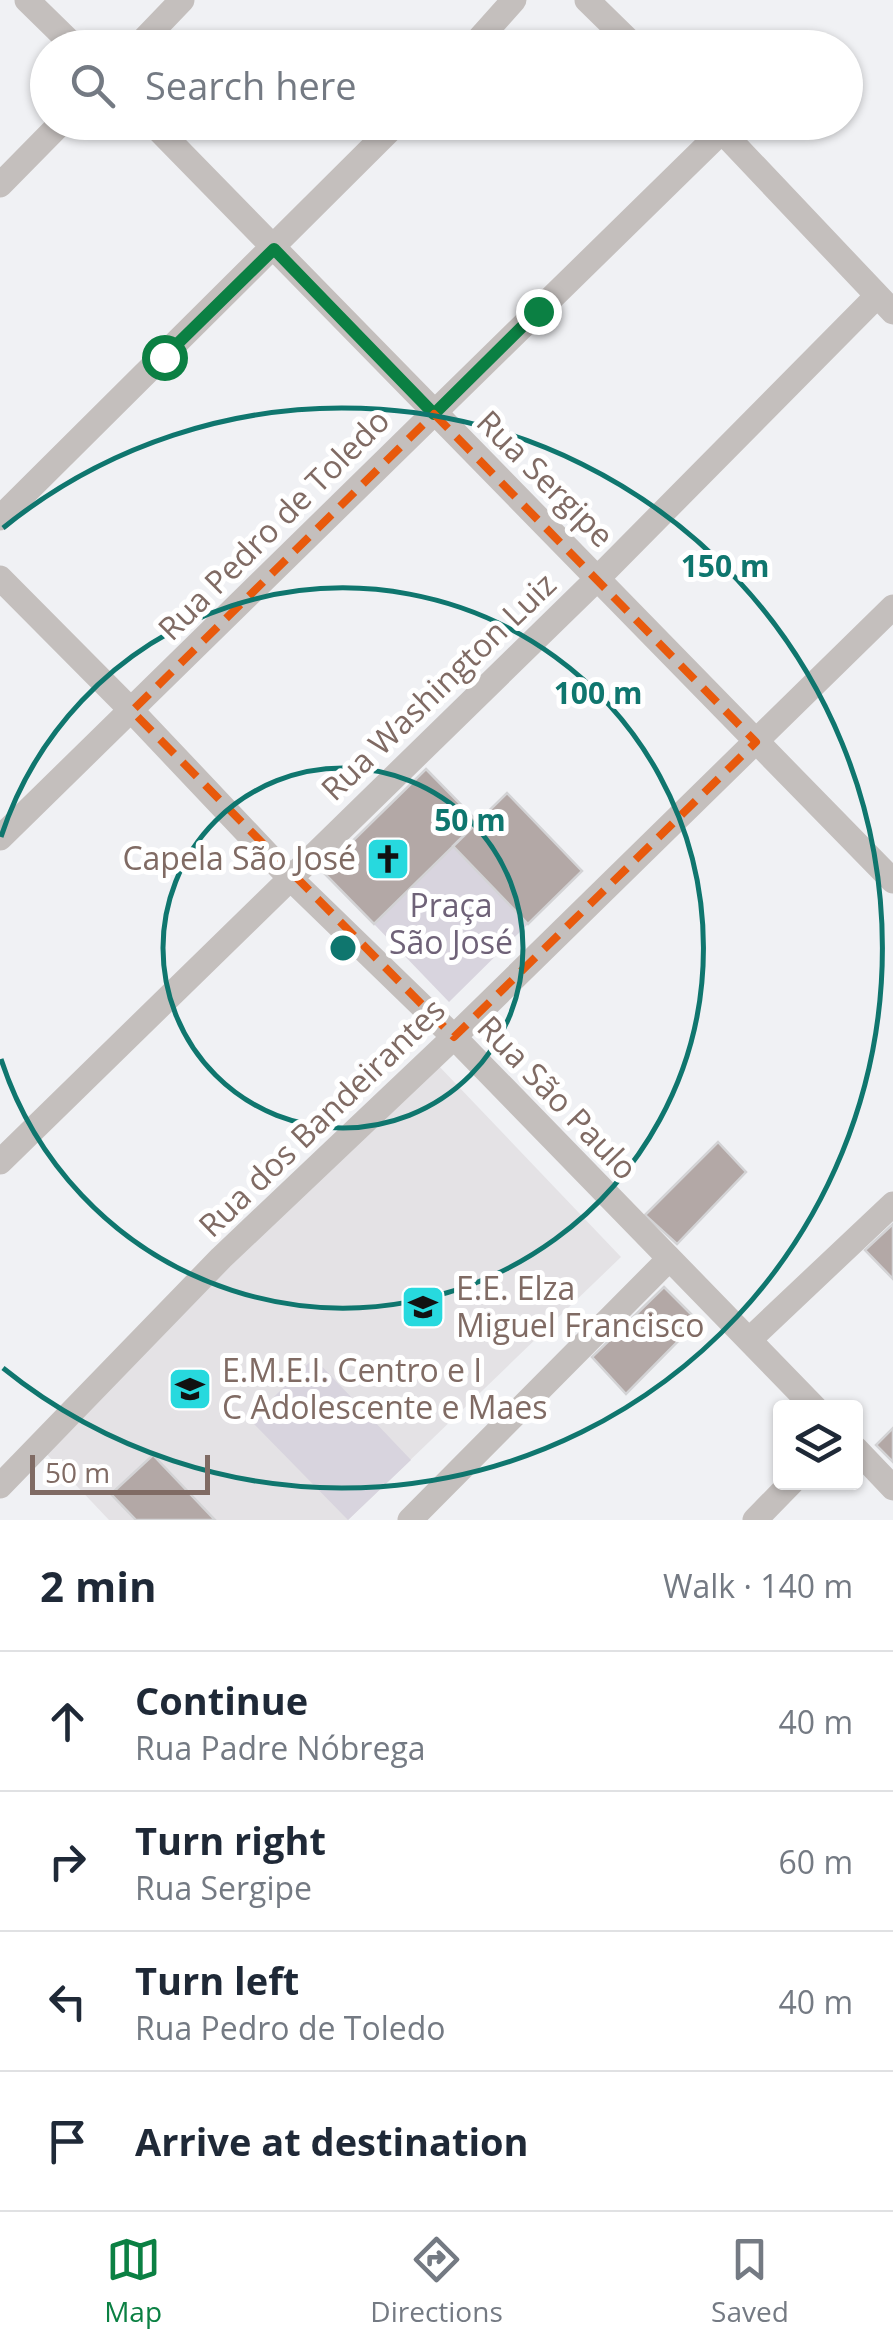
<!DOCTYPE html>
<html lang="en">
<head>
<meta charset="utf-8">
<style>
	:root { --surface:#fff; --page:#f6f6f7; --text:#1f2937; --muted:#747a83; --line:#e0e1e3; --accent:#0b8043 }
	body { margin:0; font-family:"Open Sans",sans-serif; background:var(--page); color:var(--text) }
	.controls { position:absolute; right:30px; bottom:30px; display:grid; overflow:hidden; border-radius:10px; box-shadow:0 2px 8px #0004 }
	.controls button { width:90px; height:90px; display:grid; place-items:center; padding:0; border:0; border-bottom:2px solid var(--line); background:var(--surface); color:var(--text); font:50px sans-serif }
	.scale { position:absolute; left:30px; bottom:25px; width:180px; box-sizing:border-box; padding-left:10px; border:5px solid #806b64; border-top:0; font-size:28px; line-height:35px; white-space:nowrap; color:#806b64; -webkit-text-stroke:8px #fff; paint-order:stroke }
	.stop { position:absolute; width:30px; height:30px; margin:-22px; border:8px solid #0b8043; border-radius:50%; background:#fff }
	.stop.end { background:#0b8043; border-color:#fff; box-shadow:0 2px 10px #0008 }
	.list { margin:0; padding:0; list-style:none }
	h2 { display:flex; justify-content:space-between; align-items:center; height:130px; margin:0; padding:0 40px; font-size:42px }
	h2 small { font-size:32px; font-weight:400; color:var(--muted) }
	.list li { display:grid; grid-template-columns:65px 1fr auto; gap:30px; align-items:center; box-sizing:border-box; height:140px; padding:0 40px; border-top:2px solid var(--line) }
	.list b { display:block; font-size:38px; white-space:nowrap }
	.list p { margin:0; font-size:32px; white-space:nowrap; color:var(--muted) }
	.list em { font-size:32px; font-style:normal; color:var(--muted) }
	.icon { flex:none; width:55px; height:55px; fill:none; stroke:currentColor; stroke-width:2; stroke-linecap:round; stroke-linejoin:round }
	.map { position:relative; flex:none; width:893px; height:1520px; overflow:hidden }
	.search { position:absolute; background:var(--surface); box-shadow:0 2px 8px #0004; left:30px; right:30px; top:30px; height:110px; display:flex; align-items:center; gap:25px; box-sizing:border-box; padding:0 35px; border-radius:55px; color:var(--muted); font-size:38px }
	.sheet { height:690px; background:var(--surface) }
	nav { display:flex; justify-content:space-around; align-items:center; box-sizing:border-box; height:140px; border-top:2px solid var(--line); background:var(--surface); font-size:28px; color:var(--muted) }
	nav a { display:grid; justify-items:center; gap:5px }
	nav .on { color:var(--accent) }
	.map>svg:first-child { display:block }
	.built { fill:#e4e2e5 }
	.green { fill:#d8d4de }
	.building { fill:#b3a8a6; stroke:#d3d3d5; stroke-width:2.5 }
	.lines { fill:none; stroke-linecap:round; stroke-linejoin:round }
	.street { stroke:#c4bfbd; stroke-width:25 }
	.route { stroke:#0b8043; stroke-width:12 }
	.marked { fill:none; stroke:#e8590c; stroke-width:8; stroke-dasharray:20 12; stroke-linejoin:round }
	.ring { fill:none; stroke:#0f766e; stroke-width:5 }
	.labels { text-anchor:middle; stroke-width:10; stroke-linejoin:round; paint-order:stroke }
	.street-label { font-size:32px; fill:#806b64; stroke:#fff }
	.poi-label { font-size:32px; fill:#806b64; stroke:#fff; text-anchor:start }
	.park-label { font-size:32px; fill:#6f6278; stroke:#fff }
	.centre { fill:#0f766e; stroke:#fff; stroke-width:5 }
	.ring-label { font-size:30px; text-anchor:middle; font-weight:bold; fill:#0f766e; stroke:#fff; stroke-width:10; stroke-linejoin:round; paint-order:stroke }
</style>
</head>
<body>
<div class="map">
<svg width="893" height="1520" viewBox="0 0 893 1520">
	<rect width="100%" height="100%" fill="#f0f1f4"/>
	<!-- built -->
	<path class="built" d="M436 1063 621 1257 348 1520H109L39 1446Z"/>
	<!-- green -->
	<path class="green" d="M453 846 528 924 449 1002 374 924Z
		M314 1358 411 1460 348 1520 250 1420Z"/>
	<!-- building -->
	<path class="building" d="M426 769 478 822 374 924 322 871Z
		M507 793 582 871 528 924 453 846Z
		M718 1142 746 1172 677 1244 645 1215Z
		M893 1224V1279L865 1250Z
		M664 1287 698 1321 626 1394 592 1357Z
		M893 1428V1462L876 1445Z
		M153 1455 215 1520H136L111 1494Z"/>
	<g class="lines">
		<!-- street -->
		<path class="street" d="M27 0 76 48
			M587 0 636 48
			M136 48 182 0
			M471 48 514 0
			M151 122 893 881
			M713 122 893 312
			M0 185 62 122
			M0 518 398 122
			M0 578 132 711 289 877 454 1037 815 1408
			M0 838 722 131
			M0 1162 598 578 877 296
			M749 1340 893 1204
			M856 1449 893 1488
			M0 1486 221 1258 454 1037 893 607
			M410 1520 668 1260
			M755 1520 792 1482"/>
	</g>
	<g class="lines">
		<!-- route -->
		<path class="route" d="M164 357 274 249 434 414 538 311"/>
	</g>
	<!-- marked area -->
	<path class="marked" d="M434 414 756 742 454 1037 132 711Z"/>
	<!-- distance rings -->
	<g class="ring">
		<circle cx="343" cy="948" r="180"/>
		<path d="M1 837A360 360 0 1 1 1 1059"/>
		<path d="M3 528A540 540 0 1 1 3 1368"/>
	</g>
	<!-- icons -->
	<defs>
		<symbol id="church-square" viewBox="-11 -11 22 22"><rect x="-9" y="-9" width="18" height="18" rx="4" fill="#27d9de" stroke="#fff"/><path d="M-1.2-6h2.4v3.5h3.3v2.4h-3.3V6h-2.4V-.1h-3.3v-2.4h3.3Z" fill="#111"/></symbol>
		<symbol id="school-square" viewBox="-11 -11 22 22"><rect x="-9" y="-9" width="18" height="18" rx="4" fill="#27d9de" stroke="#fff"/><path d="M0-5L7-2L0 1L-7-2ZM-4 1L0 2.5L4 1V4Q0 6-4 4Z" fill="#111"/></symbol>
	</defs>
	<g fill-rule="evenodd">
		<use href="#church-square" x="363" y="834" width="50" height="50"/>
		<use href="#school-square" x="398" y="1282" width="50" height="50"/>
		<use href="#school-square" x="165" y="1364" width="50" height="50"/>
	</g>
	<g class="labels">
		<!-- street labels -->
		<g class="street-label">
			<text transform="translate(545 479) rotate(45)" y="11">Rua Sergipe</text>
			<text transform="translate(274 525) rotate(-45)" y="11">Rua Pedro de Toledo</text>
			<text transform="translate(439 687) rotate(-44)" y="11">Rua Washington Luiz</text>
			<text transform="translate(557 1098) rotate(46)" y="11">Rua São Paulo</text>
			<text transform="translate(322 1118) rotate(-44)" y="11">Rua dos Bandeirantes</text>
		</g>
		<!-- poi labels -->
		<g class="poi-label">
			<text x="356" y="870" text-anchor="end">Capela São José</text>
			<text x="456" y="1300">E.E. Elza<tspan x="456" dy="37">Miguel Francisco</tspan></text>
			<text x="222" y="1382">E.M.E.I. Centro e I<tspan x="222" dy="37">C Adolescente e Maes</tspan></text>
		</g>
		<!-- park labels -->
		<g class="park-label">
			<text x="451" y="917">Praça<tspan x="451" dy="37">São José</tspan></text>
		</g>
	</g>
	<circle cx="343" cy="948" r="15" class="centre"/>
	<g class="ring-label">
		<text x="725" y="577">150 m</text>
		<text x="598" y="704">100 m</text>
		<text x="470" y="831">50 m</text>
	</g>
</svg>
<div class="controls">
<button><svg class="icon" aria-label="layers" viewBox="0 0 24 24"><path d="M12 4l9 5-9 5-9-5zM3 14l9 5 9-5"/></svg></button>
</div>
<div class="scale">50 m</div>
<div class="stop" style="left:164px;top:357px"></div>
<div class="stop end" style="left:538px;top:311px"></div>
<div class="search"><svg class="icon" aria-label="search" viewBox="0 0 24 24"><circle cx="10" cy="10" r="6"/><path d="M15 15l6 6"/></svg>Search here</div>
</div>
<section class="sheet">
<h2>2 min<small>Walk · 140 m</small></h2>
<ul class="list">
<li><svg class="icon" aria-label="ahead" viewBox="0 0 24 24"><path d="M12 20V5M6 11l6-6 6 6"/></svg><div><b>Continue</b><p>Rua Padre Nóbrega</p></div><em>40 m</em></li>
<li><svg class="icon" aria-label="right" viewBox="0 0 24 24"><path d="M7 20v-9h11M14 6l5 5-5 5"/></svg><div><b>Turn right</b><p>Rua Sergipe</p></div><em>60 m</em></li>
<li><svg class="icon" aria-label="left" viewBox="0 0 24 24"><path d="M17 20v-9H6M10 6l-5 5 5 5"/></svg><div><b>Turn left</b><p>Rua Pedro de Toledo</p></div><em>40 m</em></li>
<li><svg class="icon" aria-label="arrive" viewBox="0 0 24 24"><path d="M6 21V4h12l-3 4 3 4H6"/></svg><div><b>Arrive at destination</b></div></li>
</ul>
</section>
<nav>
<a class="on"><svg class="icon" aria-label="map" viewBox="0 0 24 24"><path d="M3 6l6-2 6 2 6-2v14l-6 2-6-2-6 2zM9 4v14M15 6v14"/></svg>Map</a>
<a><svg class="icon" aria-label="directions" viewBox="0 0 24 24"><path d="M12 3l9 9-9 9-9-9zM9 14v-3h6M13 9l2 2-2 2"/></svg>Directions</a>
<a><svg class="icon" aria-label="saved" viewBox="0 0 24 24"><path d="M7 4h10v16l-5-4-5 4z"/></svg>Saved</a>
</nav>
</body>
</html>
